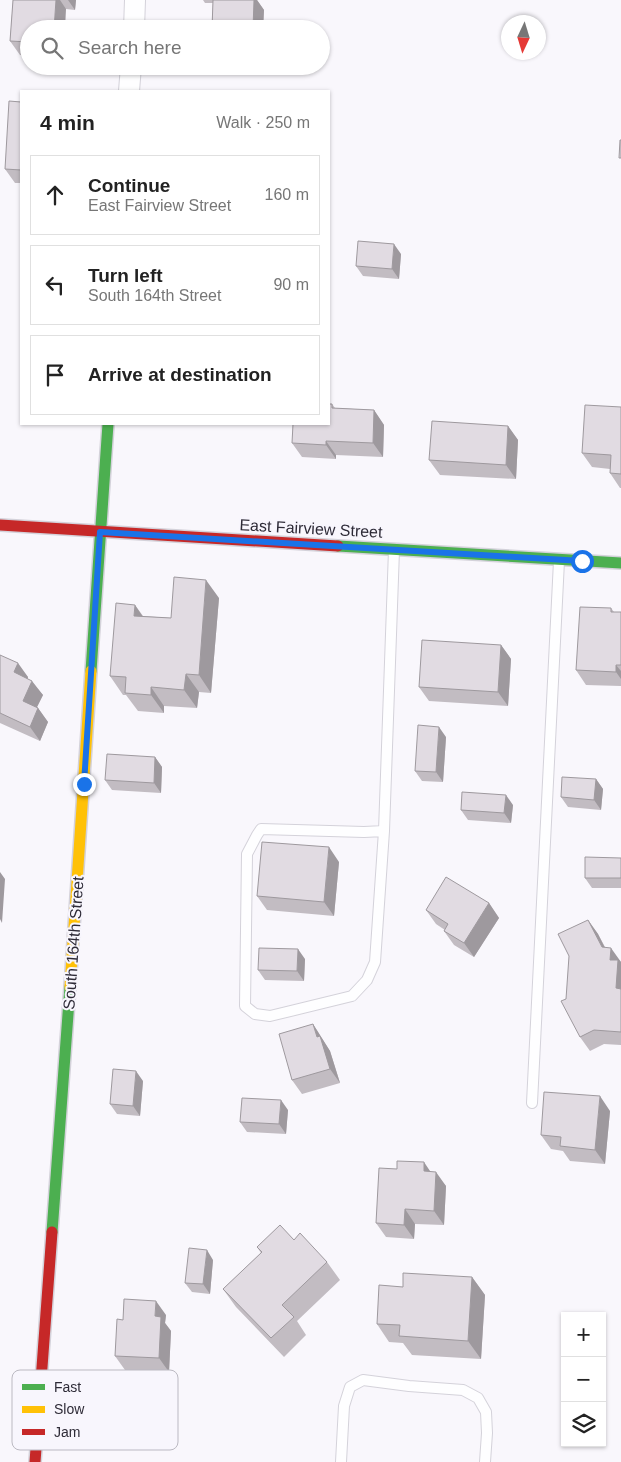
<!DOCTYPE html>
<html lang="en">
<head>
<meta charset="utf-8">
<style>
	:root { --surface:#fff; --page:#f2f2f2; --text:#222; --muted:#767676; --line:#e0e0e0 }
	body { margin:0; font-family:Helvetica,sans-serif; background:var(--page); color:var(--text) }
	.controls { position:absolute; right:15px; bottom:15px; display:grid; overflow:hidden; border-radius:0px; box-shadow:0 1px 4px #0004 }
	.controls button { width:45px; height:45px; display:grid; place-items:center; padding:0; border:0; border-bottom:1px solid var(--line); background:var(--surface); color:var(--text); font:25px sans-serif }
	.compass { position:absolute; left:501px; top:15px; width:45px; height:45px; border-radius:50%; background:var(--surface); box-shadow:0 1px 4px #0004; rotate:184deg }
	.stop { position:absolute; width:15px; height:15px; margin:-11px; border:4px solid #1a73e8; border-radius:50%; background:#fff }
	.stop.end { background:#1a73e8; border-color:#fff; box-shadow:0 1px 5px #0008 }
	.list { margin:0; padding:0; list-style:none }
	h2 { display:flex; justify-content:space-between; align-items:center; height:65px; margin:0; padding:0 20px; font-size:21px }
	h2 small { font-size:16px; font-weight:400; color:var(--muted) }
	.list li { display:grid; grid-template-columns:32px 1fr auto; gap:15px; align-items:center; box-sizing:border-box; height:80px; margin:0 10px 10px; padding:0 10px; border:1px solid var(--line); border-radius:0px }
	.list b { display:block; font-size:19px; white-space:nowrap }
	.list p { margin:0; font-size:16px; white-space:nowrap; color:var(--muted) }
	.list em { font-size:16px; font-style:normal; color:var(--muted) }
	.icon { flex:none; width:28px; height:28px; fill:none; stroke:currentColor; stroke-width:2; stroke-linecap:round; stroke-linejoin:round }
	.map { position:relative; flex:none; width:621px; height:1462px; overflow:hidden }
	.search { position:absolute; background:var(--surface); box-shadow:0 1px 4px #0004; left:20px; top:20px; width:310px; height:55px; display:flex; align-items:center; gap:12px; box-sizing:border-box; padding:0 18px; border-radius:28px; color:var(--muted); font-size:19px }
	.panel { position:absolute; background:var(--surface); box-shadow:0 1px 4px #0004; left:20px; top:90px; width:310px; height:335px; border-radius:0px }
	.map>svg:first-child { display:block }
	.lines { fill:none; stroke-linecap:round; stroke-linejoin:round }
	.lane-casing { stroke:#d4d2da; stroke-width:12 }
	.street-casing { stroke:#d4d2da; stroke-width:22 }
	.fast-casing { stroke:#d4d2da; stroke-width:14 }
	.slow-casing { stroke:#d4d2da; stroke-width:14 }
	.jam-casing { stroke:#d4d2da; stroke-width:14 }
	.lane { stroke:#fefeff; stroke-width:10 }
	.street { stroke:#fefeff; stroke-width:20 }
	.fast { stroke:#4caf50; stroke-width:11 }
	.slow { stroke:#ffc107; stroke-width:11 }
	.jam { stroke:#c62828; stroke-width:11 }
	.wall { fill:#c2bcc2 }
	.shaded-wall { fill:#9e999e }
	.building { fill:#e1dbe2; stroke:#9e999e }
	.route { stroke:#1a73e8; stroke-width:6 }
	.labels { text-anchor:middle; stroke-width:4; stroke-linejoin:round; paint-order:stroke }
	.street-label { font-size:16px; fill:#2e2b37; stroke:#f8f6fd }
	.key { fill:#f8f6fd; stroke:#bbb9c2; stroke-width:1 }
	.key-label { font-size:14px; fill:#2e2b37 }
</style>
</head>
<body>
<div class="map">
<svg width="621" height="1462" viewBox="0 0 621 1462">
	<rect width="100%" height="100%" fill="#f9f7fc"/>
	<g class="lines">
		<defs>
			<path id="lane" d="M384 831 375 962 367 980 352 996 270 1016 255 1014 245 1006 247 854 257 835 261 829 364 832 384 831 394 550
				M532 1103 559 561
				M341 1462 344 1406 350 1387 363 1380 409 1386 463 1390 478 1398 486 1412 487 1433 485 1462"/>
			<path id="street" d="M134 29 135 0
				M129 91 131 66"/>
			<path id="fast" d="M338 546 621 563
				M91 671 108 424
				M52 1232 70 987"/>
			<path id="slow" d="M70 987 91 671"/>
			<path id="jam" d="M0 525 338 546
				M35 1462 52 1232"/>
		</defs>
		<!-- lane casing -->
		<use href="#lane" class="lane-casing"/>
		<!-- street casing -->
		<use href="#street" class="street-casing"/>
		<!-- fast casing -->
		<use href="#fast" class="fast-casing"/>
		<!-- slow casing -->
		<use href="#slow" class="slow-casing"/>
		<!-- jam casing -->
		<use href="#jam" class="jam-casing"/>
		<!-- lane -->
		<use href="#lane" class="lane"/>
		<!-- street -->
		<use href="#street" class="street"/>
		<!-- fast -->
		<use href="#fast" class="fast"/>
		<!-- slow -->
		<use href="#slow" class="slow"/>
		<!-- jam -->
		<use href="#jam" class="jam"/>
	</g>
	<!-- wall -->
	<path class="wall" d="M13 0H76L75 10 66 9 29 29V56L20 55 10 41Z
		M203 0H257L264 10 263 29H212L213 3H205Z
		M21 102V183H15L5 169Z
		M401 254 399 279 363 276 356 266Z
		M332 404 335 408 374 410 384 425 383 457 336 455V459L302 457 292 443Z
		M621 407V488H620L610 473V469L592 467 582 453Z
		M508 426 518 440 516 479 440 475 429 460Z
		M219 598 211 693 199 692 197 708 164 706V713L138 711 126 695H123L110 676 135 605 143 616 171 618Z
		M611 608 614 612H621V686L586 685 576 670Z
		M501 645 511 659 508 706 429 701 419 687Z
		M0 655 28 677V679L43 695 37 707 38 708 48 722 40 741 0 723Z
		M446 737 443 782 422 781 415 771Z
		M155 757 162 767 161 793 112 790 105 780Z
		M596 779 603 789 601 810 568 807 561 797Z
		M513 805 511 823 468 820 461 810Z
		M621 858V888H592L585 878Z
		M339 862 334 916 267 910 257 896Z
		M489 903 499 918 474 957 454 945 444 931 445 930 436 924 426 910Z
		M588 920 598 934 605 947 621 962V1045L604 1044 590 1051 580 1037 566 999Z
		M305 959 304 981 265 980 258 970Z
		M313 1024 330 1051 340 1083 302 1094 292 1080Z
		M143 1081 140 1116 117 1114 110 1104Z
		M288 1110 286 1134 247 1132 240 1122Z
		M610 1111 605 1164 570 1161 563 1151 551 1149 541 1135Z
		M430 1171 446 1186 444 1225 415 1224 414 1239 386 1237 376 1223Z
		M294 1240 327 1262 340 1280 297 1321 306 1335 284 1357 236 1307 223 1289 261 1253 257 1247Z
		M213 1260 210 1294 192 1292 185 1283Z
		M472 1277 485 1295 481 1359 412 1355 403 1343 389 1342 377 1324Z
		M166 1315 165 1323 171 1331 169 1372 125 1370 115 1356 123 1320Z"/>
	<!-- shaded-wall -->
	<path class="shaded-wall" d="M56 0H60L66 9 65 29H54Z
		M68 0H76L75 10Z
		M254 0H257L264 10 263 29H253Z
		M394 244 401 254 399 279 392 269Z
		M374 410 384 425 383 457 373 443Z
		M508 426 518 440 516 479 506 465Z
		M326 441 336 455V459L326 445Z
		M206 580 219 598 211 693 199 675Z
		M135 605 147 623 134 616Z
		M501 645 511 659 508 706 498 692Z
		M18 663 28 677 25 687 14 672Z
		M616 665 621 671V679L616 672Z
		M186 674 199 692 197 708 184 690Z
		M32 681 43 695 33 715 23 701Z
		M151 687 164 706V713L151 695Z
		M38 708 48 722 40 741 30 727Z
		M439 727 446 737 443 782 436 772Z
		M155 757 162 767 161 793 154 783Z
		M596 779 603 789 601 810 594 800Z
		M506 795 513 805 511 823 504 813Z
		M329 847 339 862 334 916 324 902Z
		M0 872 5 879 2 923 0 919Z
		M489 903 499 918 474 957 464 943Z
		M588 920 598 934 610 958 611 948 621 962V995L616 988 602 947Z
		M298 949 305 959 304 981 297 971Z
		M313 1024 330 1051 340 1083 330 1069 317 1037Z
		M136 1071 143 1081 140 1116 133 1106Z
		M600 1096 610 1111 605 1164 595 1150Z
		M281 1100 288 1110 286 1134 279 1124Z
		M424 1162 434 1177 424 1171Z
		M436 1172 446 1186 444 1225 434 1211Z
		M405 1209 415 1224 414 1239 404 1225Z
		M207 1250 213 1260 210 1294 203 1284Z
		M472 1277 485 1295 481 1359 468 1341Z
		M156 1301 166 1315 165 1323 171 1331 169 1372 159 1358 155 1316Z"/>
	<!-- building -->
	<path class="building" d="M13 0H56L54 29H29V42L10 41Z
		M213 0H254L253 29H212Z
		M9 101 21 102V170L5 169Z
		M620 140H621V158H619Z
		M358 241 394 244 392 269 356 266Z
		M329 404H332V408L374 410 373 443 326 441V445L292 443 293 424H329Z
		M585 405 621 407V474L610 473 611 455 582 453Z
		M432 421 508 426 506 465 429 460Z
		M174 577 206 580 199 675 186 674 184 690 151 687V695L125 693 126 677 110 676 116 603 135 605 134 616 171 618Z
		M580 607 611 608V612H621V665H616V672L576 670Z
		M422 640 501 645 498 692 419 687Z
		M0 655 18 663 14 672 32 681 23 701 38 708 30 727 0 713Z
		M418 725 439 727 436 772 415 771Z
		M107 754 155 757 154 783 105 780Z
		M562 777 596 779 594 800 561 797Z
		M462 792 506 795 504 813 461 810Z
		M262 842 329 847 324 902 257 896Z
		M585 857 621 858V878H585Z
		M446 877 489 903 464 943 444 931 448 924 426 910Z
		M588 920 602 947 611 948 610 960H618L616 988 621 989V1032L594 1030 580 1037 561 1001 566 999 569 956 558 934Z
		M259 948 298 949 297 971 258 970Z
		M313 1024 317 1037 320 1036 330 1069 292 1080 279 1034Z
		M113 1069 136 1071 133 1106 110 1104Z
		M544 1092 600 1096 595 1150 560 1146 561 1137 541 1135Z
		M242 1098 281 1100 279 1124 240 1122Z
		M397 1161 424 1162V1171L436 1172 434 1211 405 1209 404 1225 376 1223 379 1168 397 1169Z
		M280 1225 294 1240 300 1233 327 1262 282 1305 294 1317 271 1338 223 1289 262 1252 257 1247Z
		M189 1248 207 1250 203 1284 185 1283Z
		M403 1273 472 1277 468 1341 399 1336 400 1325 377 1324 379 1285 403 1287Z
		M124 1299 156 1301 155 1316 161 1317 159 1358 115 1356 117 1319 123 1320Z"/>
	<g class="lines">
		<!-- route -->
		<path class="route" d="M84 784 100 532 582 561"/>
	</g>
	<g class="labels">
		<!-- street labels -->
		<g class="street-label">
			<text transform="translate(311 528) rotate(3)" y="6">East Fairview Street</text>
			<text transform="translate(73 943) rotate(-86)" y="6">South 164th Street</text>
		</g>
	</g>
	<!-- legend -->
	<rect x="12" y="1370" width="166" height="80" rx="8" class="key"/>
	<rect x="22" y="1384" width="23" height="6" fill="#4caf50"/>
	<rect x="22" y="1406" width="23" height="7" fill="#ffc107"/>
	<rect x="22" y="1429" width="23" height="6" fill="#c62828"/>
	<g class="key-label">
		<text x="54" y="1392">Fast</text>
		<text x="54" y="1414">Slow</text>
		<text x="54" y="1437">Jam</text>
	</g>
</svg>
<div class="controls">
<button>+</button>
<button>−</button>
<button><svg class="icon" aria-label="layers" viewBox="0 0 24 24"><path d="M12 4l9 5-9 5-9-5zM3 14l9 5 9-5"/></svg></button>
</div>
<svg class="compass" viewBox="-18 -18 36 36"><path d="M0-13l5 13h-10z" fill="#e53935"/><path d="M0 13l5-13h-10z" fill="#767676"/></svg>
<div class="stop" style="left:582px;top:561px"></div>
<div class="stop end" style="left:84px;top:784px"></div>
<div class="search"><svg class="icon" aria-label="search" viewBox="0 0 24 24"><circle cx="10" cy="10" r="6"/><path d="M15 15l6 6"/></svg>Search here</div>
<section class="panel">
<h2>4 min<small>Walk · 250 m</small></h2>
<ul class="list">
<li><svg class="icon" aria-label="ahead" viewBox="0 0 24 24"><path d="M12 20V5M6 11l6-6 6 6"/></svg><div><b>Continue</b><p>East Fairview Street</p></div><em>160 m</em></li>
<li><svg class="icon" aria-label="left" viewBox="0 0 24 24"><path d="M17 20v-9H6M10 6l-5 5 5 5"/></svg><div><b>Turn left</b><p>South 164th Street</p></div><em>90 m</em></li>
<li><svg class="icon" aria-label="arrive" viewBox="0 0 24 24"><path d="M6 21V4h12l-3 4 3 4H6"/></svg><div><b>Arrive at destination</b></div></li>
</ul>
</section>
</div>
</body>
</html>
